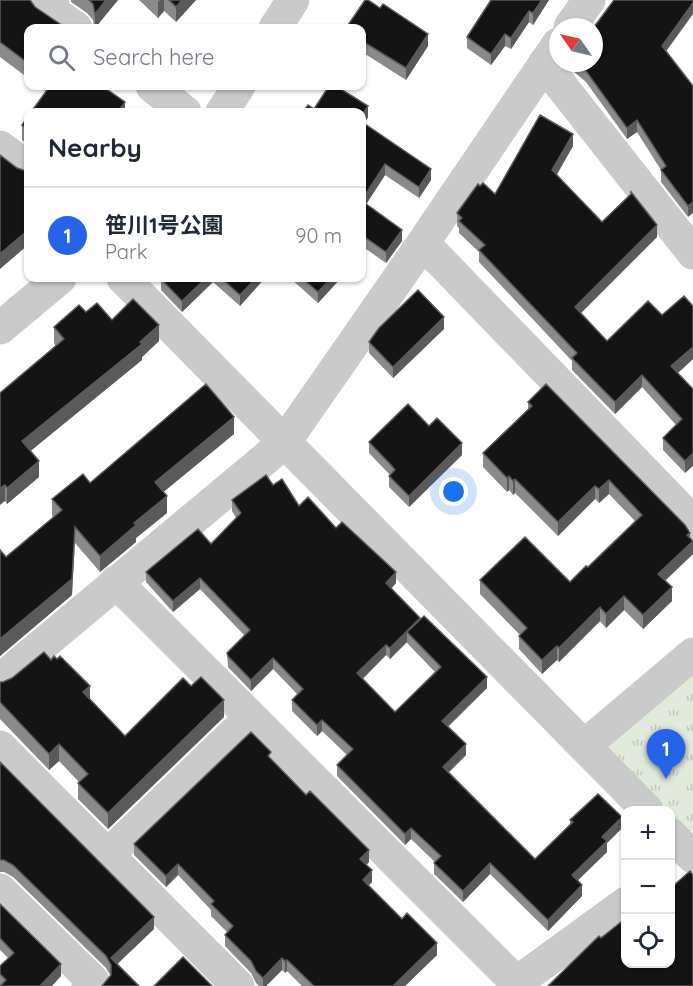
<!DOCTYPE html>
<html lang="en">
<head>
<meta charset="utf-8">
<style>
	:root { --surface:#fff; --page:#f6f6f7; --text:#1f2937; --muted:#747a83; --line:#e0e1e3; --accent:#2563eb }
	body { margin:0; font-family:Quicksand,"Noto Sans JP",sans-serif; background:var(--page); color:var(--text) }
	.controls { position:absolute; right:18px; bottom:18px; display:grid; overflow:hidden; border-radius:12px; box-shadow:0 2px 4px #0004 }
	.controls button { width:54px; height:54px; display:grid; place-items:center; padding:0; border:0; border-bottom:2px solid var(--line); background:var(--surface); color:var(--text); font:30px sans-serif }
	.compass { position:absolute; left:549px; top:18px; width:54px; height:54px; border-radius:50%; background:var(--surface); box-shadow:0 2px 4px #0004; rotate:304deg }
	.you { position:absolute; left:454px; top:492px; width:21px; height:21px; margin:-15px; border:4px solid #fff; border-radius:50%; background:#1a73e8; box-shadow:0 0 0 9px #1a73e833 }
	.badge { display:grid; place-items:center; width:39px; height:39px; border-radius:50%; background:var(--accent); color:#fff; font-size:20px; font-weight:700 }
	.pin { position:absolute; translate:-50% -50px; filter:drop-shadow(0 2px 3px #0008) }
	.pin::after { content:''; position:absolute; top:32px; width:21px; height:18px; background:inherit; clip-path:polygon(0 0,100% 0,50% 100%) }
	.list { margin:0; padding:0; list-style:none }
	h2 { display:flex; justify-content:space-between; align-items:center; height:78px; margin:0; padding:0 24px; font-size:26px }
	h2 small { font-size:20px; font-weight:400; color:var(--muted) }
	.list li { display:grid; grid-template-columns:39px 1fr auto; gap:18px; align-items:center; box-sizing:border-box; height:96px; padding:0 24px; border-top:2px solid var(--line) }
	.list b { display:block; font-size:22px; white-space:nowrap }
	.list p { margin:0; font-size:20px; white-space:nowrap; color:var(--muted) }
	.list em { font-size:20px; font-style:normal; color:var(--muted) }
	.icon { flex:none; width:33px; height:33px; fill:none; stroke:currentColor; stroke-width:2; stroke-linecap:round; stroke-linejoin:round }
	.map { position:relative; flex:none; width:693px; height:986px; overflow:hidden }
	.search { position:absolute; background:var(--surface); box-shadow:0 2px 4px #0004; left:24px; top:24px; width:342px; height:66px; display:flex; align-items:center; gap:15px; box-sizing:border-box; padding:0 21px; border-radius:12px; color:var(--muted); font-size:22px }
	.panel { position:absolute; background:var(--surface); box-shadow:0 2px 4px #0004; left:24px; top:108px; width:342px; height:174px; border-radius:12px }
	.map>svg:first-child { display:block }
	.grass { fill:url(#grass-tufts) }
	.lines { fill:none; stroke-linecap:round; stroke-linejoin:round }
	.minor { stroke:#cacaca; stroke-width:33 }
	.wall { fill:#8a8a8a; fill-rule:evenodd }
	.shaded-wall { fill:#5a5a5a }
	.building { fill:#141414; stroke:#5a5a5a; stroke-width:1.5 }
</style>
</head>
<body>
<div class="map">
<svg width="693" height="986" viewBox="0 0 693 986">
	<defs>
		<pattern id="grass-tufts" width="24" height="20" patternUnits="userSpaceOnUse" patternTransform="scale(1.5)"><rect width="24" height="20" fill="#e0ebda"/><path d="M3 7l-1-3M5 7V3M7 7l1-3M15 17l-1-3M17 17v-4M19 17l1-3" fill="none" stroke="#c0cabb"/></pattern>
	</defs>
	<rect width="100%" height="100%" fill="#fff"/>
	<!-- grass -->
	<path class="grass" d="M693 665V831H688L608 748 613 733Z"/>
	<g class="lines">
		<!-- minor -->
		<path class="minor" d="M53 0 46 7 76 28
			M570 27 589 0
			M275 28 293 0
			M544 64 693 253
			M152 86 185 112
			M222 112 239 86
			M0 147 28 168
			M423 243 693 522
			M123 278 647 810
			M0 328 60 278
			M116 582 520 986
			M0 680 284 443 423 243 558 44
			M584 746 693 654
			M0 747 238 986
			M670 834 693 857
			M108 855 251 717
			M0 890 93 981 88 986
			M512 986 626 903"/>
	</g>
	<!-- wall -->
	<path class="wall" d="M0 0 28 28V78L0 57Z
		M71 0H118L95 28H94L93 20 87 13 71 2Z
		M139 0H196L176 22 164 11 158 18Z
		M491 0H549L533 25 529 22 511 49 505 46 491 65 467 48V37Z
		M380 8 428 46 406 80 362 52V28Z
		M666 51 693 86 688 217 661 182V170L637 132 627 139 586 82 573 71V63H594Z
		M38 86H102L125 112 46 91Z
		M329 86H336L368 106V117L364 123 431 169V180L419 198 385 175 366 204 402 230V241L386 263 366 249 362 255V112H303L308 105 314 109Z
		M28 116V145L22 140V125Z
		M573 146 557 175 602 222 657 237 581 313 607 341 662 315 693 306V359L678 373 693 389 685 473 663 450V438L676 425 642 387 615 414 572 370V361L479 262V252L459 233V228L457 226V213L495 194Z
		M163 278H265L240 306 213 282 182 312 161 290V279Z
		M290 278H341L318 303Z
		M86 312 112 320 159 341 142 357V360L30 451 39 477 7 504 5 501 0 393 56 346 54 343V327Z
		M444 329 393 378 369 353V342Z
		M528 402 690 538 693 554 665 581 672 601 643 629 624 610 606 628 600 621 559 662 557 660 542 674 519 649V636L520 635 480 594V580L570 582 588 567 635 521 609 494 599 503 595 499 558 536 515 493 513 495 509 490 507 492 483 467V453L528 409Z
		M429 426 462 455 409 507 389 487V476L390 475 369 453V442Z
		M234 434 163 492 167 513 136 538V542L100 572 75 543 72 595 0 656V550L6 557 54 517 52 516V499L90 483Z
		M273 485 299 506 336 528 396 583 391 589 487 688 448 727 466 755 449 772 535 859 570 824V820L622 828 607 843V852L578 880 582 896 548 931 490 874 463 902 434 874V863L435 862 411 839 405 845 337 776V765L347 755 322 731 317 736 292 711V700L298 695 273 669 251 691 228 667 227 653 245 636 200 589 173 612 146 582V572L211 544 236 518 232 511V500ZM407 642V643L435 672 395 712 363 679 386 655 390 659Z
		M0 682 90 699 125 736 191 686 224 717 108 829 78 799V783L79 782 59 761 49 770 0 719Z
		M271 759 369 862 366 865 372 882 368 885 437 955 405 986H302L287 971 285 973 282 970 266 986H259L256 983 251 973 225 946V935L227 932 211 916V910L178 875 166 887 134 855V844Z
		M0 762 154 929 117 964 110 975 106 968 13 877 4 872H0Z
		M0 904 61 976 0 986V966L8 958 0 950Z"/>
	<!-- shaded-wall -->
	<path class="shaded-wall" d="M106 0H118L95 28V14Z
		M160 0H164V11L158 18V2Z
		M182 0H196L176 22V7Z
		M542 0H549L533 25V13Z
		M693 3V14L662 57V46Z
		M529 11V22L511 49V38Z
		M428 34V46L406 80V68Z
		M505 34V46L491 65V54Z
		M125 102V112H118Z
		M368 106V117L362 126V115Z
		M637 120V132L627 139V128Z
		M573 134V146L552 182V170Z
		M385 164V175L362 211V200Z
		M431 169V180L419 198V187Z
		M693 202V213L688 217V206Z
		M657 225V237L575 319V307Z
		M28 230V245L0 269V254Z
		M402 230V241L386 263V252Z
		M366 238V249L362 255V243Z
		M206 278H213V282L182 312V301Z
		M256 278H265L240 306V295Z
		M331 278H341L318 303V292Z
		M444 317V329L393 378V367Z
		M159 325V341L142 357V360L22 458V441L140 342Z
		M693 347V359L671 379V366Z
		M642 375V387L615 414V402Z
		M234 417V434L155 499V482Z
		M462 443V455L409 507V496Z
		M693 453V466L685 473V461Z
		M39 461V477L7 504V488Z
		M509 476V490L507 492V478Z
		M515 479V493L513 495V481Z
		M609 480V494L599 503V489Z
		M5 485V501L0 505V488Z
		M595 486V499L558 536V522Z
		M167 496V513L136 538V542L100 572V556L134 523Z
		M75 527 72 595 0 656V639Z
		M690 533V543L693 541V554L658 587V574Z
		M396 572V583L386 594V583Z
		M200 578V589L173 612V601Z
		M672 587V601L643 629V615Z
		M624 596V610L606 628V614Z
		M600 607V621L559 662V648Z
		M420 618V629L407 632V642L390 659V648Z
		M386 645V655L357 684V673Z
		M557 646V660L542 674V660Z
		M273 658V669L251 691V680Z
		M487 677V688L442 732V721Z
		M90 686V702L83 692Z
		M224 700V717L108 829V813Z
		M322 720V731L317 736V725Z
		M59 744V761L49 770V754Z
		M466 744V755L443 778V767Z
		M622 817V828L607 843V852L572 886V875L602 837Z
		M411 828V839L405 845V834Z
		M369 850V862L360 871V859Z
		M490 863V874L463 902V891Z
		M178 864V875L166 887V876Z
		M372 870V882L363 891V880Z
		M582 885V896L548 931V920Z
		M154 917V929L111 970V958Z
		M437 943V955L405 986H393Z
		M282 958V970L266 986H263V978Z
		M287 960V971L285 973V961Z
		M61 964V976L52 986H40Z"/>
	<!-- building -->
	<path class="building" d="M0 0H30L35 7 66 28H28V63L0 42Z
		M89 0H106L95 14 93 4Z
		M169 0H182L176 7Z
		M365 0H368L380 8 383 4 428 34 406 68 362 41V28H346Z
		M491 0H542L533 13 529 11 511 38 505 34 491 54 467 37Z
		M614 0H693V3L662 46 693 86V202L688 206 661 170 666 166 637 120 627 128 586 71 577 63H594V27Z
		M50 86H102L125 102 118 112H31Z
		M329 86H336L368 106 362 115V112H303L308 105 314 109Z
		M540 115 573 134 552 170 602 222 631 194V192L657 225 575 307 607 341 648 301 662 315 684 296 693 306V347L671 366 693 389V453L685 461 663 438 682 419 642 375 615 402 572 358 577 353 479 250 485 245 459 221 462 218 457 213 478 184 480 186 483 183 495 194Z
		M28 116V130L22 125Z
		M362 122 431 169 419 187 385 164 362 200Z
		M0 155 17 168 26 171H28V230L0 254Z
		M362 201 402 230 386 252 366 238 362 243Z
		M163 278H206L182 301 161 279Z
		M221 278H256L240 295Z
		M302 278H331L318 292Z
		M418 290 444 317 393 367 369 342 379 328Z
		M133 299 159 325 140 342 142 344 22 441 39 461 7 488 5 485 0 488V393L64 339 54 327 79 305 86 312 97 303 112 320Z
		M206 384 234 417 155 482 167 496 134 523 136 525 100 556 75 527 72 579 0 639V550L6 557 62 510 52 499 83 474 90 483Z
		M546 384 685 525 690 533 687 535 693 541 658 574 672 587 643 615 624 596 606 614 600 607 559 648 557 646 542 660 519 636 527 628 480 580 525 537 570 582 586 566 588 567 642 515 609 480 599 489 595 486 558 522 515 479 513 481 509 476 507 478 483 453 532 406 528 402Z
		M408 404 429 426 437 418 462 443 409 496 389 476 395 470 391 465 369 442Z
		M266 475 273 485 282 479 299 506 308 497 336 528 342 522 396 572 386 583 420 618 390 648 386 645 357 673 395 712 441 667 407 632 424 616 487 677 442 721 466 744 443 767 535 859 573 822 570 820 598 794 622 817 602 837 607 841 572 875 582 885 548 920 490 863 463 891 434 863 441 856 411 828 405 834 337 765 353 749 322 720 317 725 292 700 303 689 273 658 251 680 228 656 227 653 250 630 200 578 173 601 146 572 198 529 211 544 241 513 232 500Z
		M44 652 51 660 54 656 57 659 60 656 90 686 83 692 125 736 183 678 191 686 201 677 224 700 108 813 78 783 88 774 59 744 49 754 0 702V682H3L12 678Z
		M251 732 271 752 268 756 306 795 310 791 369 850 360 859 372 870 363 880 402 919 407 913 437 943 393 986H314L287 960 285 961 282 958 263 978 256 971 251 961 225 935 233 926 211 904 214 901 178 864 166 876 134 844Z
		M0 762 154 917 111 958 139 986H102L111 975V965L106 956 13 865 4 860H0Z
		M690 871 693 875V986H548L599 936 601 938 626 918V963H670V883L673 886Z
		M0 904 61 964 40 986H0L6 980 0 974V966L14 953 0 938Z
		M183 957 212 986H154Z"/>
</svg>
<div class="controls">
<button>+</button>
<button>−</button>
<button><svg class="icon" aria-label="locate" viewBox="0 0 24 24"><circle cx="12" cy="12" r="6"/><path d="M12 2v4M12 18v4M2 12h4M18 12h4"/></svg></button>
</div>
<svg class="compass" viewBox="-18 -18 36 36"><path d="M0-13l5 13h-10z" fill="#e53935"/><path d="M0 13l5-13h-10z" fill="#747a83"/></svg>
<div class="you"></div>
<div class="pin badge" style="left:666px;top:779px">1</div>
<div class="search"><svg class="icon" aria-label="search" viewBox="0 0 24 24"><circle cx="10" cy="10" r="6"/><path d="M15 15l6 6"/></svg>Search here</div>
<section class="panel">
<h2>Nearby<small></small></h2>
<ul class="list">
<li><span class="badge">1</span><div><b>笹川1号公園</b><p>Park</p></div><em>90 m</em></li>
</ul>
</section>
</div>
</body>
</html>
